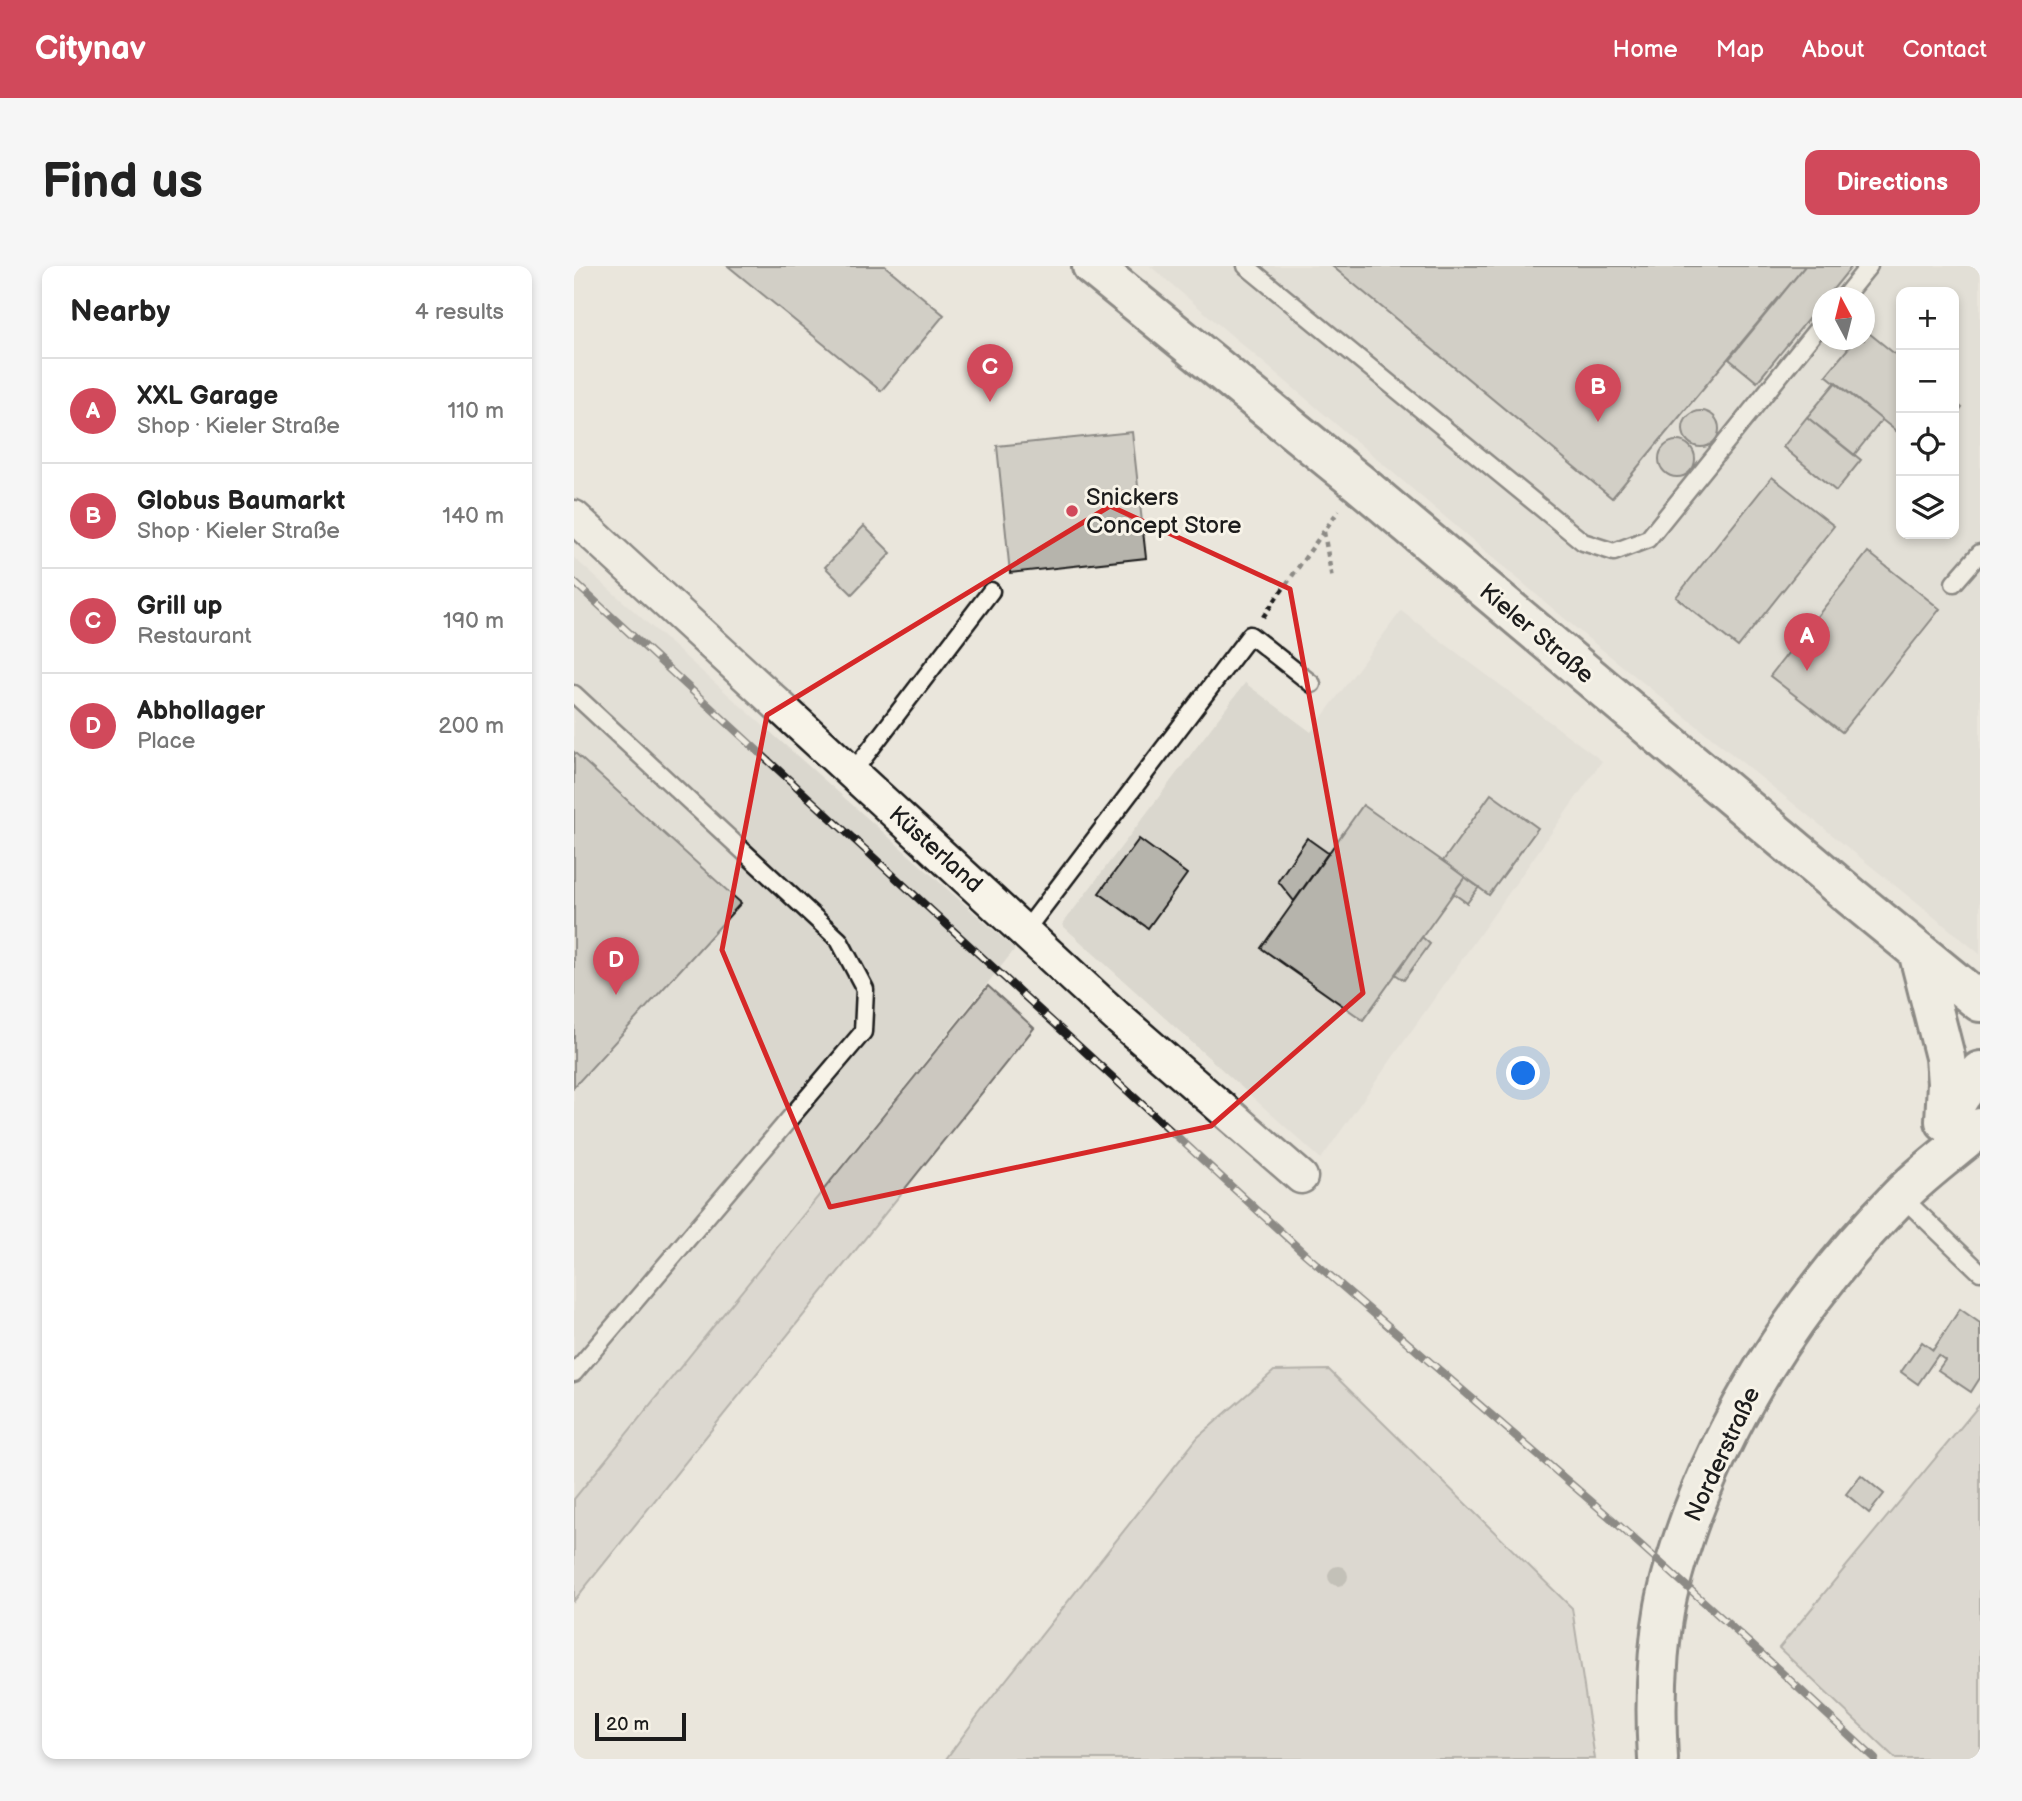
<!DOCTYPE html>
<html lang="en">
<head>
<meta charset="utf-8">
<style>
	:root { --surface:#fff; --page:#f6f6f6; --text:#222; --muted:#767676; --line:#e0e0e0; --accent:#d1495b }
	body { margin:0; font-family:"Balsamiq Sans",sans-serif; background:var(--page); color:var(--text) }
	.controls { position:absolute; right:21px; top:21px; display:grid; overflow:hidden; border-radius:14px; box-shadow:0 4px 10px #0003 }
	.controls button { width:63px; height:63px; display:grid; place-items:center; padding:0; border:0; border-bottom:2px solid var(--line); background:var(--surface); color:var(--text); font:35px sans-serif }
	.compass { position:absolute; left:1238px; top:21px; width:63px; height:63px; border-radius:50%; background:var(--surface); box-shadow:0 4px 10px #0003; rotate:353deg }
	.scale { position:absolute; left:21px; bottom:18px; width:91px; box-sizing:border-box; padding-left:7px; border:4px solid #1c1c1c; border-top:0; font-size:19px; line-height:24px; white-space:nowrap; color:#1c1c1c; -webkit-text-stroke:5px #f7f3e8; paint-order:stroke }
	.you { position:absolute; left:950px; top:808px; width:24px; height:24px; margin:-18px; border:5px solid #fff; border-radius:50%; background:#1a73e8; box-shadow:0 0 0 10px #1a73e833 }
	.badge { display:grid; place-items:center; width:46px; height:46px; border-radius:50%; background:var(--accent); color:#fff; font-size:23px; font-weight:700 }
	.pin { position:absolute; translate:-50% -58px; filter:drop-shadow(0 2px 4px #0008) }
	.pin::after { content:''; position:absolute; top:37px; width:24px; height:21px; background:inherit; clip-path:polygon(0 0,100% 0,50% 100%) }
	.list { margin:0; padding:0; list-style:none }
	h2 { display:flex; justify-content:space-between; align-items:center; height:91px; margin:0; padding:0 28px; font-size:30px }
	h2 small { font-size:23px; font-weight:400; color:var(--muted) }
	.list li { display:grid; grid-template-columns:46px 1fr auto; gap:21px; align-items:center; box-sizing:border-box; height:105px; padding:0 28px; border-top:2px solid var(--line) }
	.list b { display:block; font-size:26px; white-space:nowrap }
	.list p { margin:0; font-size:23px; white-space:nowrap; color:var(--muted) }
	.list em { font-size:23px; font-style:normal; color:var(--muted) }
	.icon { flex:none; width:38px; height:38px; fill:none; stroke:currentColor; stroke-width:2; stroke-linecap:round; stroke-linejoin:round }
	.map { position:relative; flex:none; width:1406px; height:1493px; overflow:hidden; border-radius:14px }
	header { display:flex; align-items:center; gap:42px; box-sizing:border-box; height:98px; padding:0 35px; background:var(--accent); color:#fff }
	header strong { font-size:33px }
	nav { display:flex; gap:38px; margin-inline-start:auto; font-size:24px }
	.intro { display:flex; align-items:center; justify-content:space-between; box-sizing:border-box; height:168px; padding:0 42px }
	h1 { margin:0; font-size:49px }
	.button { padding:18px 32px; border-radius:14px; background:var(--accent); color:#fff; font-size:24px; font-weight:700 }
	main { display:flex; gap:42px; padding:0 42px }
	aside { flex:1; background:var(--surface); border-radius:14px; box-shadow:0 4px 10px #0003 }
	.map>svg:first-child { display:block }
	.built { fill:#dad7ce; fill-rule:evenodd }
	.green { fill:#ccc8c0; stroke:#74726e; stroke-width:2 }
	.building { fill:#b6b4ac; stroke:#1c1c1c; stroke-width:2 }
	.lines { fill:none; stroke-linecap:round; stroke-linejoin:round }
	.lane-casing { stroke:#1c1c1c; stroke-width:21 }
	.street-casing { stroke:#1c1c1c; stroke-width:37 }
	.secondary-casing { stroke:#1c1c1c; stroke-width:44 }
	.path { stroke:#1c1c1c; stroke-width:4.5; stroke-dasharray:5 5; stroke-linecap:butt }
	.lane { stroke:#f7f3e8; stroke-width:16 }
	.street { stroke:#f7f3e8; stroke-width:32 }
	.secondary { stroke:#f7f3e8; stroke-width:38 }
	.rail-casing { stroke:#1c1c1c; stroke-width:8 }
	.rail { stroke:#f7f3e8; stroke-width:5; stroke-dasharray:16; stroke-linecap:butt }
	.tree { fill:#96948d }
	.marked { fill:none; stroke:#d62828; stroke-width:5; stroke-linejoin:round }
	.poi-dot { fill:#d1495b; stroke:#f7f3e8; stroke-width:2.5 }
	.labels { text-anchor:middle; stroke-width:6; stroke-linejoin:round; paint-order:stroke }
	.poi-label { font-size:24px; fill:#1c1c1c; stroke:#f7f3e8; text-anchor:start }
	.street-label { font-size:24px; fill:#1c1c1c; stroke:#f7f3e8 }
</style>
</head>
<body>
<header>
<strong>Citynav</strong>
<nav><a>Home</a><a>Map</a><a>About</a><a>Contact</a></nav>
</header>
<div class="intro"><h1>Find us</h1><a class="button">Directions</a></div>
<main>
<aside>
<h2>Nearby<small>4 results</small></h2>
<ul class="list">
<li><span class="badge">A</span><div><b>XXL Garage</b><p>Shop · Kieler Straße</p></div><em>110 m</em></li>
<li><span class="badge">B</span><div><b>Globus Baumarkt</b><p>Shop · Kieler Straße</p></div><em>140 m</em></li>
<li><span class="badge">C</span><div><b>Grill up</b><p>Restaurant</p></div><em>190 m</em></li>
<li><span class="badge">D</span><div><b>Abhollager</b><p>Place</p></div><em>200 m</em></li>
</ul>
</aside>
<div class="map">
<svg width="1406" height="1493" viewBox="0 0 1406 1493">
	<rect width="100%" height="100%" fill="#eae6dc"/>
	<filter id="ink" filterUnits="userSpaceOnUse"><feTurbulence type="fractalNoise" baseFrequency=".0143" numOctaves="2"/><feDisplacementMap in="SourceGraphic" scale="14" xChannelSelector="R" yChannelSelector="G"/><feConvolveMatrix kernelMatrix="1 2 1 2 8 2 1 2 1" color-interpolation-filters="sRGB"/></filter>
	<g filter="url(#ink)">
		<!-- built -->
		<path class="built" d="M576 0H1406V688L1010 369ZM1327 26H1380V268H1327ZM1248 32H1290V74H1248Z
			M0 292 441 683 0 1233Z
			M827 345 1028 495 747 893 488 659 671 417 737 466Z"/>
		<!-- green -->
		<path class="green" d="M414 720 460 762 0 1335V1233Z
			M755 1104 998 1342 1021 1493H372L405 1448 624 1171 700 1105Z
			M1406 1138V1493H1322L1205 1382Z"/>
		<!-- building -->
		<path class="building" d="M154 0H311L370 49 307 125Z
			M758 0H1231L1038 232Z
			M1231 0H1278L1252 32H1248V36L1183 116 1155 93Z
			M1290 63 1327 93V169L1252 109 1281 74H1290Z
			M1262 116 1308 154 1280 189 1233 151Z
			M1380 135 1388 142 1380 153Z
			M1109 163a18 18 0 1 1 36 0a18 18 0 1 1-36 0Z
			M1233 151 1287 194 1262 225 1209 181Z
			M558 166 572 292 436 307 423 180Z
			M1085 193a18 18 0 1 1 36 0a18 18 0 1 1-36 0Z
			M1198 211 1260 260 1164 381 1102 331Z
			M290 260 317 287 278 328 251 301Z
			M1294 286 1366 343 1268 466 1196 410Z
			M0 486 167 637 0 821Z
			M917 528 964 562 915 629 869 595Z
			M789 539 891 611 789 754 687 682Z
			M733 572 754 587 720 635 704 615Z
			M565 573 613 608 574 662 525 627Z
			M891 611 905 621 893 637 879 627Z
			M848 671 856 678 830 714 821 708Z
			M1386 1043 1406 1057V1112L1397 1126 1364 1104 1371 1094 1364 1089 1344 1118 1327 1106 1348 1076 1359 1084Z
			M1287 1209 1310 1228 1295 1247 1272 1228Z"/>
		<g class="lines">
			<defs>
				<path id="lane" d="M672 0 1009 276 1040 286 1074 273 1248 57
					M1269 32 1295 0
					M1380 317 1406 287
					M0 428 265 674 291 723 289 766 0 1107
					M278 507 417 325
					M451 665 676 369 738 418
					M1326 929 1406 1006"/>
				<path id="street" d="M0 251 543 751 727 911"/>
				<path id="secondary" d="M518 0 785 217 1279 632 1406 736
					M1344 685 1371 791 1373 817 1371 855
					M1371 855 1387 829 1406 805
					M1084 1493C1081 1442 1082 1390 1091 1340 1097 1309 1107 1278 1118 1248 1163 1129 1236 1021 1325 931 1349 906 1379 885 1406 862"/>
			</defs>
			<!-- lane casing -->
			<use href="#lane" class="lane-casing"/>
			<!-- street casing -->
			<use href="#street" class="street-casing"/>
			<!-- secondary casing -->
			<use href="#secondary" class="secondary-casing"/>
			<!-- path -->
			<path class="path" d="M750 266 758 313
				M689 351 765 244"/>
			<!-- lane -->
			<use href="#lane" class="lane"/>
			<!-- street -->
			<use href="#street" class="street"/>
			<!-- secondary -->
			<use href="#secondary" class="secondary"/>
			<defs>
				<path id="rail" d="M0 316 731 988 1040 1255 1191 1391 1301 1493"/>
			</defs>
			<!-- rail casing -->
			<use href="#rail" class="rail-casing"/>
			<!-- rail -->
			<use href="#rail" class="rail"/>
		</g>
		<!-- trees -->
		<circle class="tree" cx="764" cy="1310" r="10"/>
	</g>
	<!-- marked area -->
	<path d="M0 0H1406V1493H0ZM536 240 716 323 789 727 637 860 256 941 148 684 193 449Z" fill="#eae6dc" fill-opacity=".55" fill-rule="evenodd"/>
	<path class="marked" d="M536 240 716 323 789 727 637 860 256 941 148 684 193 449Z"/>
	<!-- markers -->
	<circle class="poi-dot" cx="498" cy="245" r="7"/>
	<g class="labels">
		<!-- poi labels -->
		<g class="poi-label">
			<text x="512" y="239">Snickers<tspan x="512" dy="28">Concept Store</tspan></text>
		</g>
		<!-- street labels -->
		<g class="street-label">
			<text transform="translate(963 367) rotate(40)" y="8">Kieler Straße</text>
			<text transform="translate(362 583) rotate(42)" y="8">Küsterland</text>
			<text transform="translate(1148 1188) rotate(-65)" y="8">Norderstraße</text>
		</g>
	</g>
</svg>
<div class="controls">
<button>+</button>
<button>−</button>
<button><svg class="icon" aria-label="locate" viewBox="0 0 24 24"><circle cx="12" cy="12" r="6"/><path d="M12 2v4M12 18v4M2 12h4M18 12h4"/></svg></button>
<button><svg class="icon" aria-label="layers" viewBox="0 0 24 24"><path d="M12 4l9 5-9 5-9-5zM3 14l9 5 9-5"/></svg></button>
</div>
<svg class="compass" viewBox="-18 -18 36 36"><path d="M0-13l5 13h-10z" fill="#e53935"/><path d="M0 13l5-13h-10z" fill="#767676"/></svg>
<div class="scale">20 m</div>
<div class="you"></div>
<div class="pin badge" style="left:1233px;top:405px">A</div>
<div class="pin badge" style="left:1024px;top:156px">B</div>
<div class="pin badge" style="left:416px;top:136px">C</div>
<div class="pin badge" style="left:42px;top:729px">D</div>
</div>
</main>
</body>
</html>
